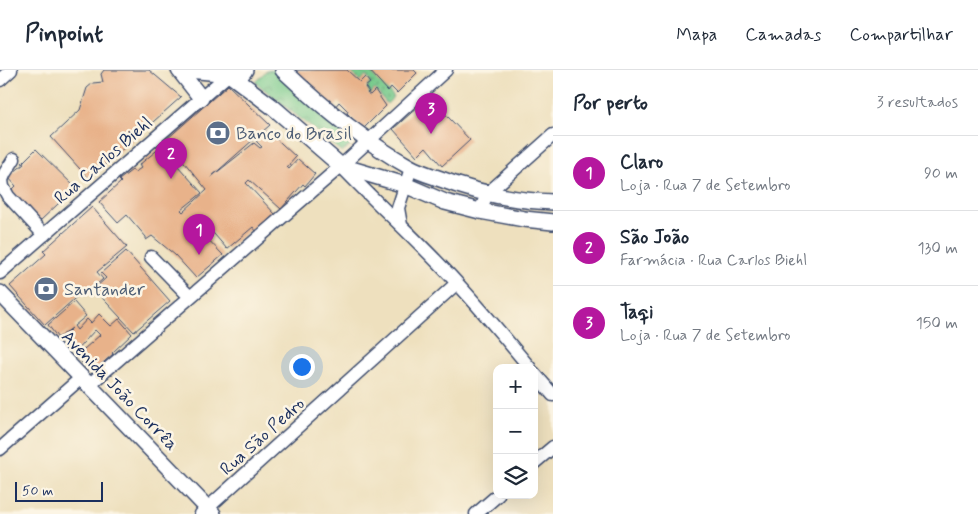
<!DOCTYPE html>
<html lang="pt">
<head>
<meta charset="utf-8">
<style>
	:root { --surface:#fff; --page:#f6f6f7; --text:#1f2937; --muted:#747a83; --line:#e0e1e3; --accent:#b5179e }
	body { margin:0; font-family:Mynerve,sans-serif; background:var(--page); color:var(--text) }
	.controls { position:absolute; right:15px; bottom:15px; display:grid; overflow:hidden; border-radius:10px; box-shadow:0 5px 20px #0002 }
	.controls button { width:45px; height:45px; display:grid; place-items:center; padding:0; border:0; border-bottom:1px solid var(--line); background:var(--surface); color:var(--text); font:25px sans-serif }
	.scale { position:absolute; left:15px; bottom:12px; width:88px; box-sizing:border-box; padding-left:5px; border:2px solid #1b2f5e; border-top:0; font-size:14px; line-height:18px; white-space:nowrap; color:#1b2f5e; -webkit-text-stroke:4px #fcf5e5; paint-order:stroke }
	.you { position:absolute; left:301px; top:296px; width:18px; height:18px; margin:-12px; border:4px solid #fff; border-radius:50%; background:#1a73e8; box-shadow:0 0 0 8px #1a73e833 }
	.badge { display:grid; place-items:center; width:32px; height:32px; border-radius:50%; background:var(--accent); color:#fff; font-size:16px; font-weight:700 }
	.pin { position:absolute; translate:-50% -41px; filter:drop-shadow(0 1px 2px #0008) }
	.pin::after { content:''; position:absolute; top:26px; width:18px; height:15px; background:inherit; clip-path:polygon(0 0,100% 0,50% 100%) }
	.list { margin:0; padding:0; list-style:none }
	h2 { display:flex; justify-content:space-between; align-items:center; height:65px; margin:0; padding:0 20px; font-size:21px }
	h2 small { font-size:16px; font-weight:400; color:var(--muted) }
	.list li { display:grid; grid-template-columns:32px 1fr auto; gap:15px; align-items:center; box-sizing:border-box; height:75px; padding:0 20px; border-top:1px solid var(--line) }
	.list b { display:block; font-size:19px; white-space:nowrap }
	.list p { margin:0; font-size:16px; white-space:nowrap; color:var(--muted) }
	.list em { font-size:16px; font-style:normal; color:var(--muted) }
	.icon { flex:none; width:28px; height:28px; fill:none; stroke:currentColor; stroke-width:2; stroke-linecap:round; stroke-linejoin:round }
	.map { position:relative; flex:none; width:553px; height:444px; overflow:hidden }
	header { display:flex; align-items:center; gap:30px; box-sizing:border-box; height:70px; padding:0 25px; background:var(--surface); border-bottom:1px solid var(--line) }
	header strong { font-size:24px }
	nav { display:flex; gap:28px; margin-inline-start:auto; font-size:18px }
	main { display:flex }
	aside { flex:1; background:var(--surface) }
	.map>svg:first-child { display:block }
	.grass { fill:url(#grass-dots); stroke:#4a7c75 }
	.park { fill:url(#park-crowns); stroke:#4a7c75 }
	.building { fill:#e8b28a }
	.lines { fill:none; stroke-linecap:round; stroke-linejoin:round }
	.minor-casing { stroke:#3b4a6c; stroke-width:15 }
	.major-casing { stroke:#3b4a6c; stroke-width:18 }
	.minor { stroke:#fff; stroke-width:12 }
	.major { stroke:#fff; stroke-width:15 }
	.labels { text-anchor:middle; stroke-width:5; stroke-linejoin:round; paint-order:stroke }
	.service-label { font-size:18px; fill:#4e5e75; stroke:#fcf5e5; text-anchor:start }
	.street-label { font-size:18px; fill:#1b2f5e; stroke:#fcf5e5 }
</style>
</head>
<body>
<header>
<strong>Pinpoint</strong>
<nav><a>Mapa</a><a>Camadas</a><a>Compartilhar</a></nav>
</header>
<main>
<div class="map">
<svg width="553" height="444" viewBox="0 0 553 444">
	<defs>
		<pattern id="grass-dots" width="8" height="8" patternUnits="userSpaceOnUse" patternTransform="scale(1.25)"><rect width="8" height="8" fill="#78ca8c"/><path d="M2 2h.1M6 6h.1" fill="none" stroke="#62a476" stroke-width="1.8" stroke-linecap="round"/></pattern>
		<pattern id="park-crowns" width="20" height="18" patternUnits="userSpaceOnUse" patternTransform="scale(1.25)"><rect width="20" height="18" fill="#78ca8c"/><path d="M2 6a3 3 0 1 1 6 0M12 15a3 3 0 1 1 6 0" fill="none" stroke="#62a476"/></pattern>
	</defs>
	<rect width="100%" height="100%" fill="#fcf5e5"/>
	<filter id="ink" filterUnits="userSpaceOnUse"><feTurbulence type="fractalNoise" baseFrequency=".02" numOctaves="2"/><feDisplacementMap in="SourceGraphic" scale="10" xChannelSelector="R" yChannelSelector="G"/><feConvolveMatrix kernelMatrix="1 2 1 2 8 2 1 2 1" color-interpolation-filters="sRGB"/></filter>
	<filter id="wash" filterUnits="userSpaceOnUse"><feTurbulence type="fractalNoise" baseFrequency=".0096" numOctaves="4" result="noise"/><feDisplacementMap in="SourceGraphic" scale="20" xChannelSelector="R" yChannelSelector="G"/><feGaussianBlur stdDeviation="1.12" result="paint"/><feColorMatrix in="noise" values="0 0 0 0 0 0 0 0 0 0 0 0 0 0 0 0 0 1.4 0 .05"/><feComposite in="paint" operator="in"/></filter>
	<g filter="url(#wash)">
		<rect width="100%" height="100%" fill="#eee0be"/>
		<!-- grass -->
		<path class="grass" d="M349 0H359L363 3 366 0H369L394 27 387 34 375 19 370 24 369 23V21L367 17 371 12 366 6 360 11Z"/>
		<!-- park -->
		<path class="park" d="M276 0 357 70 342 82 255 12 266 1Z"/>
		<g id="blocks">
			<!-- building -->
			<path class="building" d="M104 0H149L181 27 89 109 51 67 80 40 87 18 93 13 103 12 101 4Z
				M295 0H347L360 12 365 7 370 13 365 17 369 22 367 23 370 25 375 20 386 36 363 59 347 43 348 41 339 32 334 38 316 21 308 11 305 14 300 6Z
				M369 0H414L417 3 397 23 391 17 388 21Z
				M228 15 270 55 211 107 254 73 260 78 262 77 256 71 268 61 296 87 287 97 289 99 298 89 315 104 305 116 303 114 281 139 249 110 246 113 275 144 256 161 253 157 227 179 208 157 201 162 223 185 196 208 175 185 152 166 146 170V167L127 145 118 153 99 132 121 112 119 110 132 100 135 102 141 98 139 95 161 77 202 123 181 140 183 142 207 120 166 70Z
				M429 27 470 70 442 96 426 77 417 86 393 59Z
				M36 79 78 120 60 134 59 133 40 151 11 121 16 116 8 107 24 94 22 93Z
				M92 137 127 177 97 202 103 209 88 222 84 218 82 220 83 221 45 255 10 216 46 184 43 181Z
				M126 181 170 231 134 262 94 219 106 208 101 203Z
				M74 232 86 246 74 256 77 260 87 249 91 253 99 244 111 256 119 249 132 264 112 283 113 284 96 299H92L87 298 76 286 100 265 95 260 74 283 60 269 72 258 58 268 48 255Z"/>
		</g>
	</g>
	<g filter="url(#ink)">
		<use href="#blocks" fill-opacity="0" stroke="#3b4a6c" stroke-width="1"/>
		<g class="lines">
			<defs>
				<path id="minor" d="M0 10 11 0
					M14 89 5 103 2 110 3 117 8 126 44 165
					M341 96C379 136 420 172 457 213 482 240 506 269 530 298
					M480 141 487 124 553 65
					M401 155 398 138 411 98
					M151 187 190 227
					M0 203 229 4
					M534 303 553 325
					M89 315 341 96 446 0
					M0 379 81 308
					M534 393 553 377
					M201 444 457 213
					M476 444 498 425"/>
				<path id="major" d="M179 0 201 28
					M188 0 241 5 245 0
					M283 0C321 36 363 71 410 97 417 101 426 104 435 107 474 122 511 131 553 132
					M229 4 274 38 341 96 405 115 445 132 480 141 524 149 553 152
					M0 223 213 444"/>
			</defs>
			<!-- minor casing -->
			<use href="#minor" class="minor-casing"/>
			<!-- major casing -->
			<use href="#major" class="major-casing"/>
			<!-- minor -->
			<use href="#minor" class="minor"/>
			<!-- major -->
			<use href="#major" class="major"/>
		</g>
	</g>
	<!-- icons -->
	<defs>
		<symbol id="bank-disc" viewBox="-11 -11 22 22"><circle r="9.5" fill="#5c6f8a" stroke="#fcf5e5"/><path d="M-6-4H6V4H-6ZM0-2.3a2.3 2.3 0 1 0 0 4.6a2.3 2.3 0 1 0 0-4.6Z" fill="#fff"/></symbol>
	</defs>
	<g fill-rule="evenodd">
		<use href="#bank-disc" x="204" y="49" width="28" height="28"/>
		<use href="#bank-disc" x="32" y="205" width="28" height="28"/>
	</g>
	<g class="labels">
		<!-- service labels -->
		<g class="service-label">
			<text x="236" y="69">Banco do Brasil</text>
			<text x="64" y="225">Santander</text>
		</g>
		<!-- street labels -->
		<g class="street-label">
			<text transform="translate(103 90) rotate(-41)" y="6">Rua Carlos Biehl</text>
			<text transform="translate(120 320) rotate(46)" y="6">Avenida João Corrêa</text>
			<text transform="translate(262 366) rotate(-42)" y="6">Rua São Pedro</text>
		</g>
	</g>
</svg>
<div class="controls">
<button>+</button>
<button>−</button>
<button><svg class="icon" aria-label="layers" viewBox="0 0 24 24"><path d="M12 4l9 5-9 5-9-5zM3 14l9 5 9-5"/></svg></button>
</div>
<div class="scale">50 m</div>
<div class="you"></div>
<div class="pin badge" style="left:199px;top:185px">1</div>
<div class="pin badge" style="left:171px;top:109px">2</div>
<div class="pin badge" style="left:431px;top:64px">3</div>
</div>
<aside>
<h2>Por perto<small>3 resultados</small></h2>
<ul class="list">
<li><span class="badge">1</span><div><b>Claro</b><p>Loja · Rua 7 de Setembro</p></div><em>90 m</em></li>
<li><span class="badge">2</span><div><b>São João</b><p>Farmácia · Rua Carlos Biehl</p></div><em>130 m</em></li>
<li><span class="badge">3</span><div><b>Taqi</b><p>Loja · Rua 7 de Setembro</p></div><em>150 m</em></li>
</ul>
</aside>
</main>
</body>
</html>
